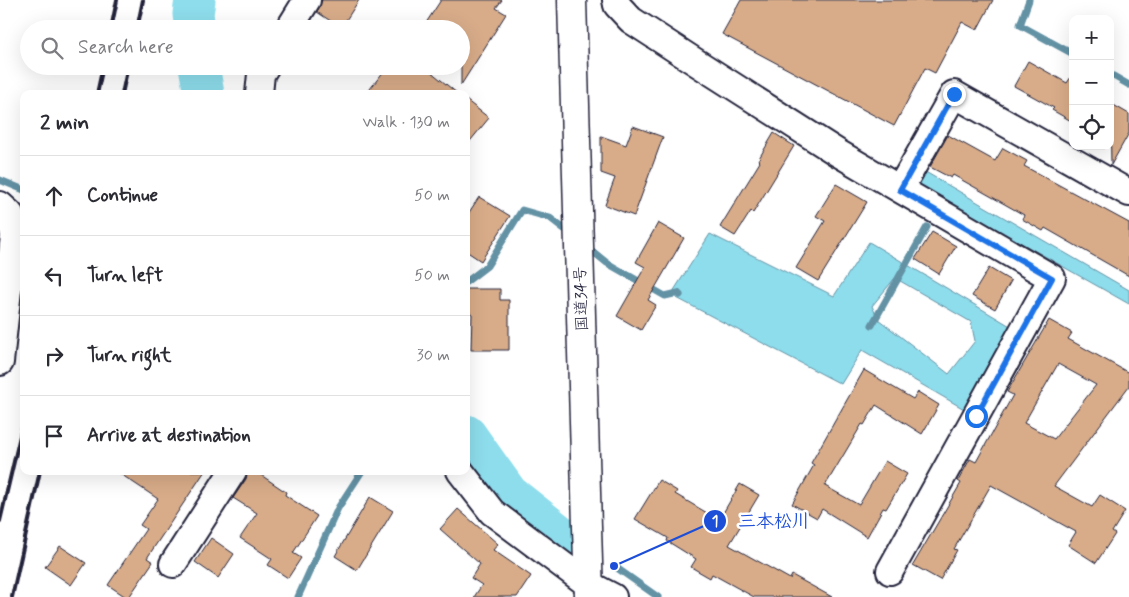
<!DOCTYPE html>
<html lang="en">
<head>
<meta charset="utf-8">
<style>
	:root { --surface:#fff; --page:#f7f7f7; --text:#2b2b33; --muted:#7c7c81; --line:#e1e1e2 }
	body { margin:0; font-family:Mynerve,"Klee One",sans-serif; background:var(--page); color:var(--text) }
	.controls { position:absolute; right:15px; top:15px; display:grid; overflow:hidden; border-radius:10px; box-shadow:0 5px 20px #0002 }
	.controls button { width:45px; height:45px; display:grid; place-items:center; padding:0; border:0; border-bottom:1px solid var(--line); background:var(--surface); color:var(--text); font:25px sans-serif }
	.stop { position:absolute; width:15px; height:15px; margin:-11px; border:4px solid #1a73e8; border-radius:50%; background:#fff }
	.stop.end { background:#1a73e8; border-color:#fff; box-shadow:0 1px 5px #0008 }
	.list { margin:0; padding:0; list-style:none }
	h2 { display:flex; justify-content:space-between; align-items:center; height:65px; margin:0; padding:0 20px; font-size:21px }
	h2 small { font-size:16px; font-weight:400; color:var(--muted) }
	.list li { display:grid; grid-template-columns:32px 1fr auto; gap:15px; align-items:center; box-sizing:border-box; height:80px; padding:0 20px; border-top:1px solid var(--line) }
	.list b { display:block; font-size:19px; white-space:nowrap }
	.list em { font-size:16px; font-style:normal; color:var(--muted) }
	.icon { flex:none; width:28px; height:28px; fill:none; stroke:currentColor; stroke-width:2; stroke-linecap:round; stroke-linejoin:round }
	.map { position:relative; flex:none; width:1129px; height:597px; overflow:hidden }
	.search { position:absolute; background:var(--surface); box-shadow:0 5px 20px #0002; left:20px; top:20px; width:450px; height:55px; display:flex; align-items:center; gap:12px; box-sizing:border-box; padding:0 18px; border-radius:28px; color:var(--muted); font-size:19px }
	.panel { position:absolute; background:var(--surface); box-shadow:0 5px 20px #0002; left:20px; top:90px; width:450px; height:385px; border-radius:10px }
	.map>svg:first-child { display:block }
	.water { fill:#8eddec; stroke:#6392a5; fill-rule:evenodd }
	.lines { fill:none; stroke-linecap:round; stroke-linejoin:round }
	.stream { stroke:#6392a5; stroke-width:7 }
	.river { stroke:#8eddec; stroke-width:41 }
	.building { fill:#d8ac89; stroke:#22223b; fill-rule:evenodd }
	.minor-casing { stroke:#22223b; stroke-width:30 }
	.trunk-casing { stroke:#22223b; stroke-width:31 }
	.minor { stroke:#fff; stroke-width:26 }
	.trunk { stroke:#fff; stroke-width:28 }
	.rail { stroke:#22223b; stroke-width:4 }
	.route { stroke:#1a73e8; stroke-width:6 }
	.labels { text-anchor:middle; stroke-width:5; stroke-linejoin:round; paint-order:stroke }
	.street-label { font-size:16px; fill:#22223b; stroke:#fff }
	.leader { fill:none; stroke:#1d4ed8; stroke-width:2 }
	.callout-dot { fill:#1d4ed8; stroke:#fff; stroke-width:2 }
	.mark-label { font-size:15px; text-anchor:middle; font-weight:bold; fill:#fff }
	.callout-label { font-size:18px; text-anchor:middle; font-weight:bold; fill:#1d4ed8; stroke:#fff; stroke-width:5; stroke-linejoin:round; paint-order:stroke }
</style>
</head>
<body>
<div class="map">
<svg width="1129" height="597" viewBox="0 0 1129 597">
	<rect width="100%" height="100%" fill="#fff"/>
	<filter id="ink" filterUnits="userSpaceOnUse"><feTurbulence type="fractalNoise" baseFrequency=".02" numOctaves="2"/><feDisplacementMap in="SourceGraphic" scale="10" xChannelSelector="R" yChannelSelector="G"/><feConvolveMatrix kernelMatrix="1 2 1 2 8 2 1 2 1" color-interpolation-filters="sRGB"/></filter>
	<g filter="url(#ink)">
		<!-- water -->
		<path class="water" d="M922 170 1129 290V304L919 185Z
			M710 234 834 296 869 242 1017 330 971 413 862 350 841 384 671 295ZM895 278 971 322 975 341 949 374 878 319 872 306Z"/>
		<g class="lines">
			<!-- stream -->
			<path class="stream" d="M1029 0 1020 25 1073 54
				M1110 74 1129 85
				M0 180 24 190
				M586 246 607 263 665 296 678 293 680 295
				M466 282 487 266 522 210 550 218 572 235
				M872 325 927 227
				M614 566 658 597
				M298 597 338 508 362 471"/>
			<!-- river -->
			<path class="river" d="M195 29 193 14 195 0
				M199 66 204 94
				M466 435 508 494 561 536"/>
		</g>
		<!-- building -->
		<path class="building" d="M322 0H359L341 28 317 12Z
			M441 0H502L496 8 506 14 461 85V29H422Z
			M741 0H993L977 30 962 22 935 73 925 68 894 126 722 34Z
			M1028 61 1067 83 1073 74V122L1052 110 1054 108 1014 86Z
			M388 66H424L458 94H366Z
			M466 100 489 118 466 146Z
			M1110 103 1129 114V133L1111 165Z
			M633 126 663 137 634 216 605 205 615 178 601 173V136L626 145Z
			M774 133 794 146 753 213 751 211 735 236 720 227 760 162 758 160Z
			M948 135 995 161 1003 148 1027 161 1024 166 1129 223V276L1045 228 1043 231 1022 219 1024 215 953 175 951 178 930 167Z
			M836 184 867 202 818 281 796 268 825 221 816 216Z
			M479 197 510 216 481 261 466 251V217Z
			M658 223 684 238 648 300 656 305 641 330 617 316 645 267 636 262Z
			M932 232 956 246 939 274 915 259Z
			M989 268 1011 281 995 309 972 296Z
			M466 289H500V300H509V350H471L472 314 466 310Z
			M1049 320 1072 333 1068 339 1129 373V386L1054 486 1092 507 1100 495 1125 511 1112 532 1115 534 1096 563 1068 545 1076 532 991 485 954 549 957 550 940 580 913 565 961 483 958 481 970 459 976 462 1013 395 1007 392ZM1058 364 1096 385 1054 439 1024 423Z
			M864 370 913 399 918 392 939 405 922 434 876 405 864 425 862 424 825 486 859 505 885 461 907 474 886 509 883 508 867 537 822 509 817 518 792 504 814 465 811 463Z
			M116 471H205L147 558 153 562 129 597H126L108 585 146 529 140 525 158 499Z
			M248 471H255L286 492 285 495 317 516 293 553 301 558 288 578 268 565 272 559 240 538 257 513 233 498 246 479Z
			M659 480 677 491 675 494 719 520 740 484 759 495 729 545 790 579 792 575 832 597H754L712 574 710 578 691 567 696 559 667 541 668 538 635 519Z
			M370 497 393 511 357 570 335 556Z
			M458 509 498 544 493 550 531 576 517 597H474L482 585 471 578 480 564 440 529Z
			M211 538 234 554 218 578 195 562Z
			M60 546 86 563 71 585 45 567Z"/>
		<g class="lines">
			<defs>
				<path id="minor" d="M616 0 617 5 631 20 691 59 838 153 1052 278 890 571
					M289 29 307 0
					M259 94 261 74 266 66
					M900 189 954 94 1129 193
					M0 205 10 214 14 236 0 362
					M460 471 492 512 588 584 613 597
					M173 564 233 471"/>
				<path id="trunk" d="M572 0 589 597"/>
			</defs>
			<!-- minor casing -->
			<use href="#minor" class="minor-casing"/>
			<!-- trunk casing -->
			<use href="#trunk" class="trunk-casing"/>
			<!-- minor -->
			<use href="#minor" class="minor"/>
			<!-- trunk -->
			<use href="#trunk" class="trunk"/>
			<!-- rail -->
			<path class="rail" d="M111 29 117 0
				M137 29 143 0
				M97 94 103 66
				M122 94 128 66
				M0 521 24 419
				M12 597 40 471"/>
		</g>
	</g>
	<g class="lines" filter="url(#ink)">
		<!-- route -->
		<path class="route" d="M954 94 900 190 1052 278 976 416"/>
	</g>
	<g class="labels">
		<!-- street labels -->
		<g class="street-label">
			<text transform="translate(580 299) rotate(-92)" y="6">国道34号</text>
		</g>
	</g>
	<!-- callouts -->
	<path class="leader" d="M614 566L715 521"/>
	<g class="callout-dot">
		<circle cx="614" cy="566" r="5"/>
		<circle cx="715" cy="521" r="12"/>
	</g>
	<g class="mark-label">
		<text x="715" y="526">1</text>
	</g>
	<g class="callout-label">
		<text x="774" y="527">三本松川</text>
	</g>
</svg>
<div class="controls">
<button>+</button>
<button>−</button>
<button><svg class="icon" aria-label="locate" viewBox="0 0 24 24"><circle cx="12" cy="12" r="6"/><path d="M12 2v4M12 18v4M2 12h4M18 12h4"/></svg></button>
</div>
<div class="stop" style="left:976px;top:416px"></div>
<div class="stop end" style="left:954px;top:94px"></div>
<div class="search"><svg class="icon" aria-label="search" viewBox="0 0 24 24"><circle cx="10" cy="10" r="6"/><path d="M15 15l6 6"/></svg>Search here</div>
<section class="panel">
<h2>2 min<small>Walk · 130 m</small></h2>
<ul class="list">
<li><svg class="icon" aria-label="ahead" viewBox="0 0 24 24"><path d="M12 20V5M6 11l6-6 6 6"/></svg><div><b>Continue</b></div><em>50 m</em></li>
<li><svg class="icon" aria-label="left" viewBox="0 0 24 24"><path d="M17 20v-9H6M10 6l-5 5 5 5"/></svg><div><b>Turn left</b></div><em>50 m</em></li>
<li><svg class="icon" aria-label="right" viewBox="0 0 24 24"><path d="M7 20v-9h11M14 6l5 5-5 5"/></svg><div><b>Turn right</b></div><em>30 m</em></li>
<li><svg class="icon" aria-label="arrive" viewBox="0 0 24 24"><path d="M6 21V4h12l-3 4 3 4H6"/></svg><div><b>Arrive at destination</b></div></li>
</ul>
</section>
</div>
</body>
</html>
